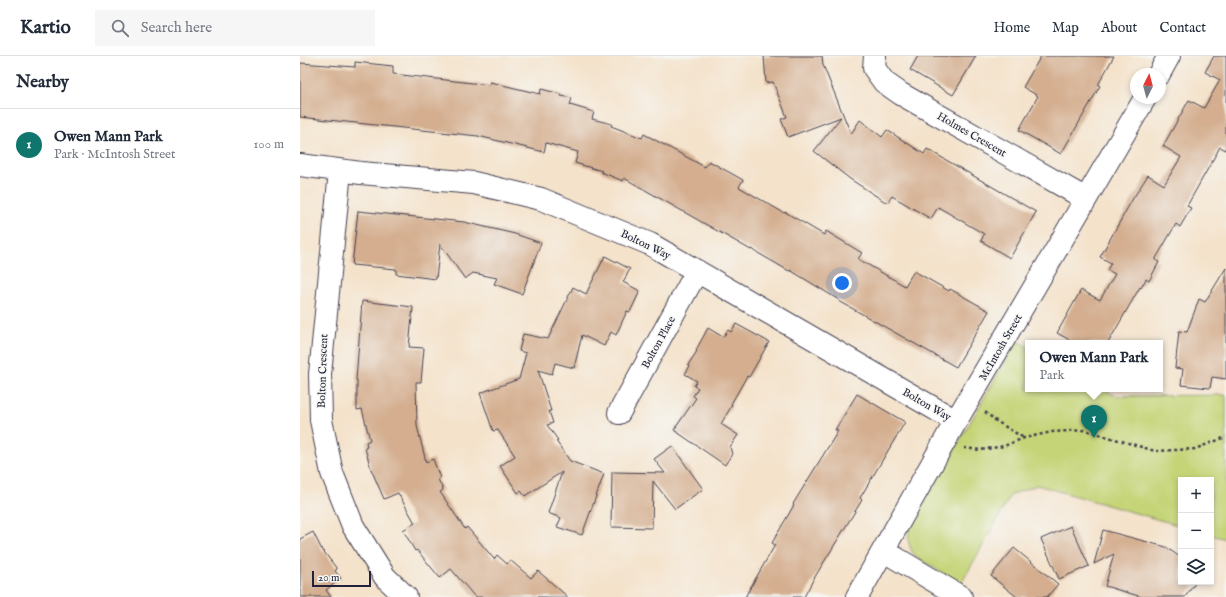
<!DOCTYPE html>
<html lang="en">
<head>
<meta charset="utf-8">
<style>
	:root { --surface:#fff; --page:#f6f6f7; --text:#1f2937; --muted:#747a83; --line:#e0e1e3; --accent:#0f766e }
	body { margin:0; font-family:"IM FELL English",serif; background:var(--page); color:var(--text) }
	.controls { position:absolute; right:12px; bottom:12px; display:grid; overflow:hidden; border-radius:0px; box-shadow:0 2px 6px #0003 }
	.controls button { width:36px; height:36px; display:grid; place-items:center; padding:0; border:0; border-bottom:1px solid var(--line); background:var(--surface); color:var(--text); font:20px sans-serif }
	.compass { position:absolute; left:830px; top:12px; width:36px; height:36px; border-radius:50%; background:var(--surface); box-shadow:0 2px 6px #0003; rotate:6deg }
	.scale { position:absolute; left:12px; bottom:10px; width:59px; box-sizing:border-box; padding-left:4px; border:2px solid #22223b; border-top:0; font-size:11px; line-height:14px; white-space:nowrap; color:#22223b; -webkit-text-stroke:3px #f6f6f2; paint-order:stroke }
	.you { position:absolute; left:542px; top:227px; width:14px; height:14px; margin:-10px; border:3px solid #fff; border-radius:50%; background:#1a73e8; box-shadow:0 0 0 6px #1a73e833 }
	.badge { display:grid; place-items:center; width:26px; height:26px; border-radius:50%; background:var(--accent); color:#fff; font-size:13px; font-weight:700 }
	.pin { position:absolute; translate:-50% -33px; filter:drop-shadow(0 1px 2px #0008) }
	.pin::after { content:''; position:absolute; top:21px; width:14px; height:12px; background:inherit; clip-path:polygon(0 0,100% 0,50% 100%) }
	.popup { position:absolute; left:725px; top:284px; width:138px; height:52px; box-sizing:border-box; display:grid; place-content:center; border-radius:0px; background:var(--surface); filter:drop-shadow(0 1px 3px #0005); font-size:13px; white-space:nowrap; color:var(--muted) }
	.popup b { font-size:15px; color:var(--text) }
	.popup::after { content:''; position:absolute; left:50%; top:100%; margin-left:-8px; border:8px solid transparent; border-top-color:var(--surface) }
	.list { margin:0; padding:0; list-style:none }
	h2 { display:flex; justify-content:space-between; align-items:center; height:52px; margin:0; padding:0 16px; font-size:17px }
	h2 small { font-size:13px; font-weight:400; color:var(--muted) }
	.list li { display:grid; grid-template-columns:26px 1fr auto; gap:12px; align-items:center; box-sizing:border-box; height:72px; padding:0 16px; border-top:1px solid var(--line) }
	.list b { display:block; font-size:15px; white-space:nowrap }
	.list p { margin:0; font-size:13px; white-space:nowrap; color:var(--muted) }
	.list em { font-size:13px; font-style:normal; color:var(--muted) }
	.icon { flex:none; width:22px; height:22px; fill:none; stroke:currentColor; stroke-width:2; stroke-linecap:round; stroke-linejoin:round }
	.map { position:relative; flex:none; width:926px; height:541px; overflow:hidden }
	header { display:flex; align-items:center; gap:24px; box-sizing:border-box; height:56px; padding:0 20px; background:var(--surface); border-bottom:1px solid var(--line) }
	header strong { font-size:19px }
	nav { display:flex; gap:22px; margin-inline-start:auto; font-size:14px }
	.search { width:280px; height:36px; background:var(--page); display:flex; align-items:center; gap:10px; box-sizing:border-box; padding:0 14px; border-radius:0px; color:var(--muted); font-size:15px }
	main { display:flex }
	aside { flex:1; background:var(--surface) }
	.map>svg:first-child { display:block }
	.green { fill:#c4d476; stroke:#737b58 }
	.building { fill:#d4ae8f }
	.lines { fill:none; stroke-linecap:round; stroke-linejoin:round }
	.minor-casing { stroke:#423f50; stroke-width:24 }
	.path { stroke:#423f50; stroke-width:2.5; stroke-dasharray:3 3; stroke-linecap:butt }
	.minor { stroke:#fff; stroke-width:22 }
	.labels { text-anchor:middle; stroke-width:3; stroke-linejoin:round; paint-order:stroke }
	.street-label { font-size:11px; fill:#22223b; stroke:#f6f6f2 }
</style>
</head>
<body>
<header>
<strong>Kartio</strong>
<div class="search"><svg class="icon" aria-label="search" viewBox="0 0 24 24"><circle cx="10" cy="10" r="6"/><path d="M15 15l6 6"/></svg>Search here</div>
<nav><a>Home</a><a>Map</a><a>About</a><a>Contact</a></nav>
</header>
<main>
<aside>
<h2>Nearby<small></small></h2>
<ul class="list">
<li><span class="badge">1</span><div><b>Owen Mann Park</b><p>Park · McIntosh Street</p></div><em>100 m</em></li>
</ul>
</aside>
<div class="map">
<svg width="926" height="541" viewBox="0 0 926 541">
	<rect width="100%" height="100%" fill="#f6f6f2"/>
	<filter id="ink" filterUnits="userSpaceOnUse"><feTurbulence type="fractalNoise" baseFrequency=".025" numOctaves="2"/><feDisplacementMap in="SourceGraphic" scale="8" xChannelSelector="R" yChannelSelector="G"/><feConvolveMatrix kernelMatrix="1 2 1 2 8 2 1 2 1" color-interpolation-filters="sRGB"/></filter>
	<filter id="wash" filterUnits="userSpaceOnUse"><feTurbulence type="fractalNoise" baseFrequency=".012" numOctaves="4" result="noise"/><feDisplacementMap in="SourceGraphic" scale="16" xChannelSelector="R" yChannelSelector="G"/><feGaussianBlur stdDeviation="0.9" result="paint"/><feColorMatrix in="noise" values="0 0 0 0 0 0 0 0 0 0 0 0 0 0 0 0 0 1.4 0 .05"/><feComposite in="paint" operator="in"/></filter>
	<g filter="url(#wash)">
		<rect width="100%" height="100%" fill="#f4e2ca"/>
		<!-- green -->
		<path class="green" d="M717 285 728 291V333H803L816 340 926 339V483L911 479V424H881V470L737 429 711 439 661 528 616 501C608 491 606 481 611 469Z"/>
		<g id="blocks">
			<!-- building -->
			<path class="building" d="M464 0H522L523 9 551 78 560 64 582 81 587 74 624 98 627 93 736 156 710 202 681 185 684 178 638 151 631 163 592 140 587 147 550 123 514 95 541 61 488 81 481 63 487 61 473 26 466 27Z
				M618 0H676L653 39 610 14Z
				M741 0H814L798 29 800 30 761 98 719 74 738 40 723 31Z
				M914 0H926V94L920 91 887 150 891 152 880 171 876 168 855 204 859 206 849 225 846 223 841 232 840 231 808 287H775L757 277 781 234 800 244 815 218 807 214 811 207 800 201 832 144 848 119 864 129 881 101 863 90 889 44 904 52 920 24 905 16Z
				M55 6 93 10V18L190 29V26L240 38 241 33 261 38V40L272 42 270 49 294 56 292 63 312 68 311 70 342 82 344 78 405 111 409 105 443 124 439 131 484 157 485 156 524 179 526 175 562 197 558 203 605 230 614 215 649 235 650 233 689 255 656 311 539 245V244L490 214 489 215 451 193V194L324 122 323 125 301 116 302 115 275 107 278 96 246 87 244 96 178 80 0 61V7L55 11Z
				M58 155 164 166 215 178 241 187 222 238 194 228 197 222 173 217 165 223 140 188 136 223 96 218V213L52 209Z
				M305 200 330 213 323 226 340 235 330 256 327 255 316 279 311 276 304 290 282 279 274 312 255 307 252 318 238 314 251 355H249L253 367 247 369 258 384 256 385 270 405 304 418 282 479 257 471 261 462 248 457 262 416 225 440 221 435 218 437 200 410 215 400 198 374 193 375 180 337 219 323 226 297 219 295 223 278 248 283 273 231 286 238Z
				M926 212V323L912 321 910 332 881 329 883 313 875 312 879 275 887 276 899 243 905 246Z
				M62 245 113 251 109 291 124 292 121 326H116L117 370 126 406 133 403 140 422 138 423 143 434 140 436 165 473 167 471 194 503 197 499 207 508 210 504 231 522 238 515 268 541H175L151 513 140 522 117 494 115 495 103 474 115 467 98 437 84 443 71 413 65 392 67 391 66 386 70 384 62 353 57 354V324H56Z
				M436 268 469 286 449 321 447 320 431 348 432 349 421 368 438 379 430 391 432 398 425 409 374 374 396 342 393 340 398 332 394 330 397 325 385 318 390 310 388 309 397 295 396 294 408 272 423 281 428 274 431 276Z
				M557 338 605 366 560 442 562 444 513 524 504 541H445L475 489 472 487 494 449 493 448 538 375 535 374Z
				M372 390 403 433 375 453 353 425 352 472 311 471 312 416 365 417 354 403Z
				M771 470 789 510 759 523 741 483Z
				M803 474 866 491 881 502V526H896L885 541H842L805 530 814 498 794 508Z
				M13 476 21 492 37 513 35 515 41 522 26 534 31 541H0V483Z
				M714 492 758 528 747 541H717L691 520Z"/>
		</g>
	</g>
	<g filter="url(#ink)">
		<use href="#blocks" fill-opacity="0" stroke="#423f50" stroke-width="1"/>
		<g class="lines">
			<defs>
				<path id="minor" d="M575 0 574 12 584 26 601 38 786 143
					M859 18 869 0
					M0 109 61 117 174 127 241 143 350 188 656 365
					M40 115 20 318 21 364 32 417 53 470 85 521 106 541
					M319 357 397 215
					M584 495 661 541
					M557 541 656 365 845 42"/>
			</defs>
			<!-- minor casing -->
			<use href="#minor" class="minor-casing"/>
			<!-- path -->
			<path class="path" d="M685 356 696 365 724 382
				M664 392 681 394 704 390 724 382 752 376 785 374 855 395 895 393 926 381"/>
			<!-- minor -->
			<use href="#minor" class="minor"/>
		</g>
	</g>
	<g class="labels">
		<!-- street labels -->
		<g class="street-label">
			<text transform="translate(672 78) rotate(30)" y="4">Holmes Crescent</text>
			<text transform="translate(346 188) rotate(26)" y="4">Bolton Way</text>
			<text transform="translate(358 286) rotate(-61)" y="4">Bolton Place</text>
			<text transform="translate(700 291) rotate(-60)" y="4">McIntosh Street</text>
			<text transform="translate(22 315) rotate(-88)" y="4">Bolton Crescent</text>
			<text transform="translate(627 348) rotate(30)" y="4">Bolton Way</text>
		</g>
	</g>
</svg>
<div class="controls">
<button>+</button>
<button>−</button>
<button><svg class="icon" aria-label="layers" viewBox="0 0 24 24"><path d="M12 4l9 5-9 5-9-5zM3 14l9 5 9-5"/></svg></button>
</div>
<svg class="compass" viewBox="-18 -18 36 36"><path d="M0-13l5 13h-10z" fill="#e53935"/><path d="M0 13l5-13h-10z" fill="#747a83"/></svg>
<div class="scale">20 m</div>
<div class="you"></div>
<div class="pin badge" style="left:794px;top:382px">1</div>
<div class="popup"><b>Owen Mann Park</b>Park</div>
</div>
</main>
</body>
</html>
